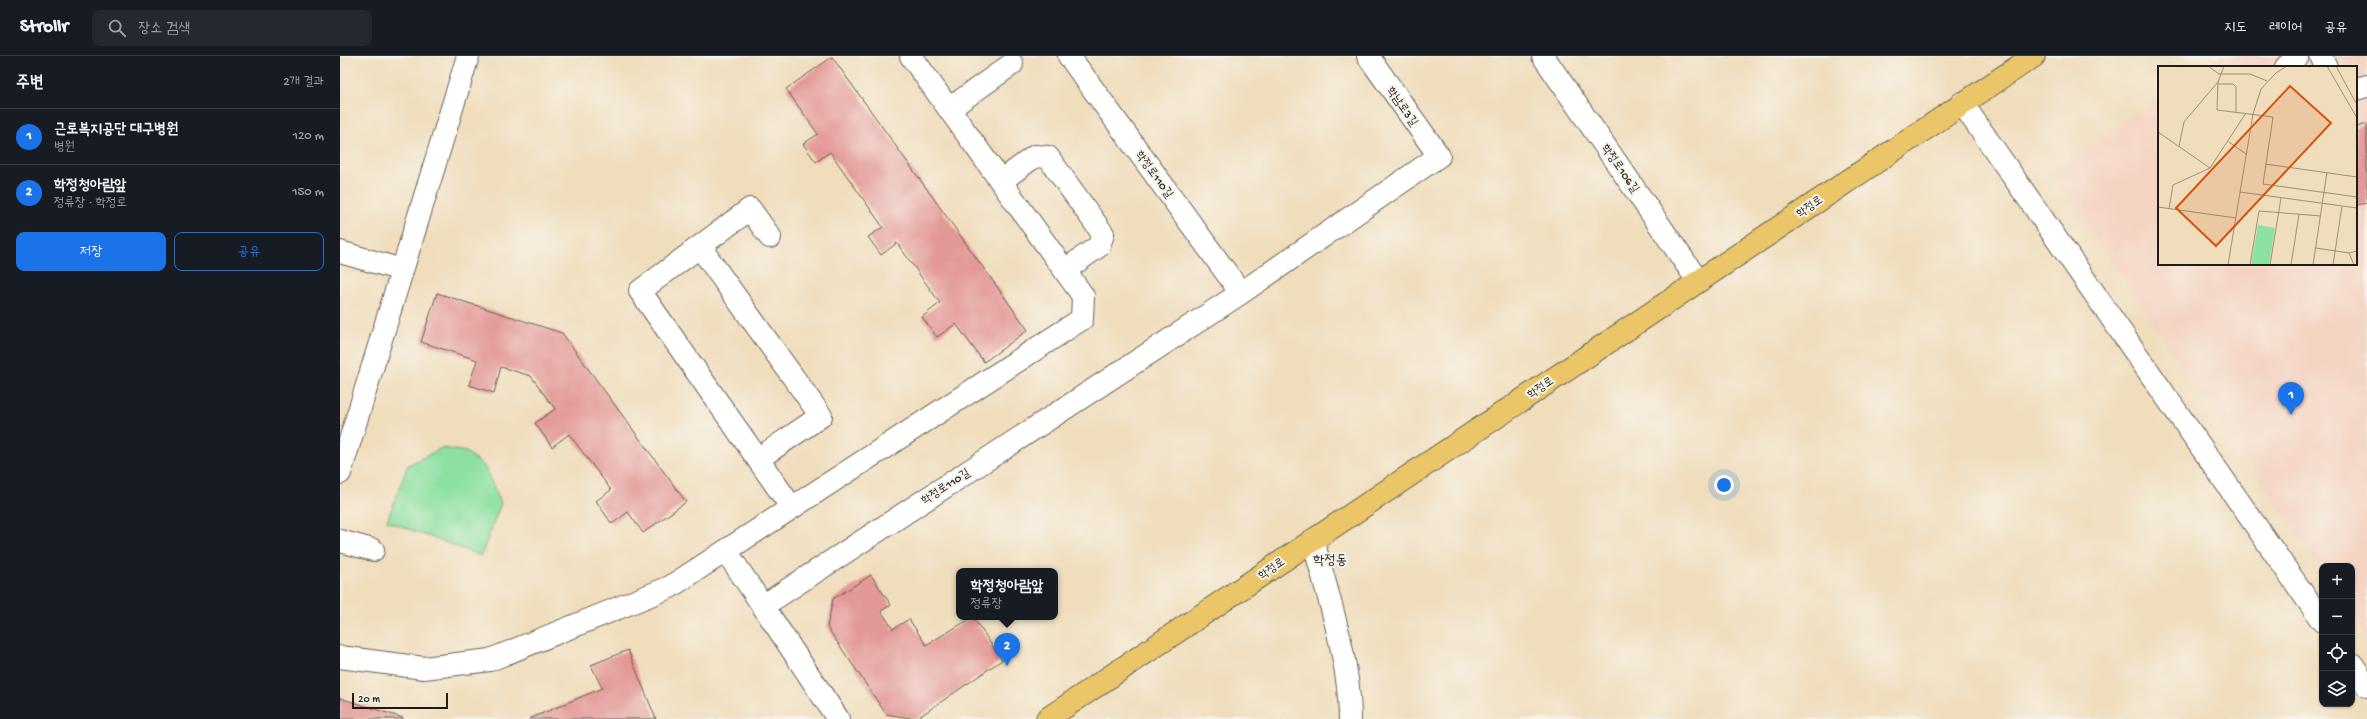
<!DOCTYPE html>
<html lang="ko">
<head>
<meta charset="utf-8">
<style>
	:root { --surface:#171b24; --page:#242831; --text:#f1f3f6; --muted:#9ea1a6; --line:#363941; --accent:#1a73e8 }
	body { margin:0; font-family:"Gochi Hand","Poor Story",sans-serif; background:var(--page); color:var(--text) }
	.controls { position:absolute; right:12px; bottom:12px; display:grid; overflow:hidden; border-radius:8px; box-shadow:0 1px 3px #0004 }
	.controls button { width:36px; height:36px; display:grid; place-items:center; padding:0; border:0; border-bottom:1px solid var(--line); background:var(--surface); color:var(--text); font:20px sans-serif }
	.scale { position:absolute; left:12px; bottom:10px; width:96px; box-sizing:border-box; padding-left:4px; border:2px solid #1c1c1c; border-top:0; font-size:11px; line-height:14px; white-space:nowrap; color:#1c1c1c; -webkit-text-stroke:3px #f7f3e8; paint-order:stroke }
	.you { position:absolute; left:1384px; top:429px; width:14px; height:14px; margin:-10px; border:3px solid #fff; border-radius:50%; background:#1a73e8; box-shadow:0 0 0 6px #1a73e833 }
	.badge { display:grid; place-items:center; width:26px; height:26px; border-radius:50%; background:var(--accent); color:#fff; font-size:13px; font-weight:700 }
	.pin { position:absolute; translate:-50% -33px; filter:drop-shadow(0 1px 2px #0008) }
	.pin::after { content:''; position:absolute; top:21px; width:14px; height:12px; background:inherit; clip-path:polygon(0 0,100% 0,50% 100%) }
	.popup { position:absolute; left:616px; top:512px; width:102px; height:52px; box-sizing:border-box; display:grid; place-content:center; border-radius:8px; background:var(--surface); filter:drop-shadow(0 1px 3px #0005); font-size:13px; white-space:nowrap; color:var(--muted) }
	.popup b { font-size:15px; color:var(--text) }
	.popup::after { content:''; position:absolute; left:50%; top:100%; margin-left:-8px; border:8px solid transparent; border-top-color:var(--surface) }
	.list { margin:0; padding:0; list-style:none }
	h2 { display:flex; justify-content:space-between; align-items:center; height:52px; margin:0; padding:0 16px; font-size:17px }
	h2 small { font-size:13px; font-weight:400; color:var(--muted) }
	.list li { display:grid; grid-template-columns:26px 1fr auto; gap:12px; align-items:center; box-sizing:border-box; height:56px; padding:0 16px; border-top:1px solid var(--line) }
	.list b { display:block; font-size:15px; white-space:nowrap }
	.list p { margin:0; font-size:13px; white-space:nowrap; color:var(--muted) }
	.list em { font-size:13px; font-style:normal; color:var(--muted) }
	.actions { display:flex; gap:8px; padding:12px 16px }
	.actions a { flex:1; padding:9px 0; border:1px solid var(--accent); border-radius:8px; text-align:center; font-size:14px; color:var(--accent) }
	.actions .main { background:var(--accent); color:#fff }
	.icon { flex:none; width:22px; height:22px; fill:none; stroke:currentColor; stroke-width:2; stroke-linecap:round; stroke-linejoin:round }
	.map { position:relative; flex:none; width:2027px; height:663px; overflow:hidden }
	header { display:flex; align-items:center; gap:24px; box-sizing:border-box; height:56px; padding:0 20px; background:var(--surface); border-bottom:1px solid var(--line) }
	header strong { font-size:19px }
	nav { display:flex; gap:22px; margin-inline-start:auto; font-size:14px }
	.search { width:280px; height:36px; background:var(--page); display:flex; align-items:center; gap:10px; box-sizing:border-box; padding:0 14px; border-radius:8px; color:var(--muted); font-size:15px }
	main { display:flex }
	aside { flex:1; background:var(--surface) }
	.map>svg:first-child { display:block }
	.built { fill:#f4d3c1 }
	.green { fill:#8ce1a2; stroke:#547e5f }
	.building { fill:#e39896 }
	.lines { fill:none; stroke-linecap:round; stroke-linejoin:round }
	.minor-casing { stroke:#666054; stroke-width:24 }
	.major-casing { stroke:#666054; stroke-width:24 }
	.minor { stroke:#fff; stroke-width:22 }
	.major { stroke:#ebc669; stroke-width:22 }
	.labels { text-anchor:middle; stroke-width:4; stroke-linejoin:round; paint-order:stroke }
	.street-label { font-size:12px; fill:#1c1c1c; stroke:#f7f3e8 }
	.quarter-label { font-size:14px; fill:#1c1c1c; stroke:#f7f3e8 }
	.inset-road { fill:none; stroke:#9b907c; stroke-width:1 }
	.view { fill:#d4530e; fill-opacity:0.15; stroke:#d4530e; stroke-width:2 }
	.inset-edge { fill:none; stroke:#1c1c1c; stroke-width:2 }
</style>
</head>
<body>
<header>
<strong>Strollr</strong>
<div class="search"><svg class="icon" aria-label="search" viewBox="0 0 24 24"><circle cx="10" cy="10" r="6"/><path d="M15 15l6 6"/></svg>장소 검색</div>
<nav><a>지도</a><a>레이어</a><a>공유</a></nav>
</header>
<main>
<aside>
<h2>주변<small>2개 결과</small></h2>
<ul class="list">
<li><span class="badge">1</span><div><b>근로복지공단 대구병원</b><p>병원</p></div><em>120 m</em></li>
<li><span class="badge">2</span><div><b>학정청아람앞</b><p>정류장 · 학정로</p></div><em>150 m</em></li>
</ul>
<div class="actions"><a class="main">저장</a><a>공유</a></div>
</aside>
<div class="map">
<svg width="2027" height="663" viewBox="0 0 2027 663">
	<rect width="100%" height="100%" fill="#f7f3e8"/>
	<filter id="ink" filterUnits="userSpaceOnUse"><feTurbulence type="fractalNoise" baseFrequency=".025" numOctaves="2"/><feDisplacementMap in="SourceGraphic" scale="8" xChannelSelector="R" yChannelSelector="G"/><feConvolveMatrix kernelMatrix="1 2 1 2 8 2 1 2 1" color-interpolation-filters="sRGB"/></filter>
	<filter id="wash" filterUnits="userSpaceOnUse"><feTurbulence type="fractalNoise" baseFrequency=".012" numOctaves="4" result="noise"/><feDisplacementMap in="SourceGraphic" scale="16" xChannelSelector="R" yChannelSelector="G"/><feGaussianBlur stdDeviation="0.9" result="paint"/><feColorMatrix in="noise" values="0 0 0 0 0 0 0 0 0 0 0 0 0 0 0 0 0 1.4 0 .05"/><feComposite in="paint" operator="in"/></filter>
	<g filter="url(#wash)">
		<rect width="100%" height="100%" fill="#f0ddbc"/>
		<!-- built -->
		<path class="built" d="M1881 0H2027V581L2012 559V510H1982V515L1710 116 1819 42V208H2016V11H1864Z"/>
		<!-- green -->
		<path class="green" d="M102 392 126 396 144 410 161 447 141 500 47 465 68 409Z"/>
		<g id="blocks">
			<!-- building -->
			<path class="building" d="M492 1 688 274 644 306 616 268 597 281 582 261 600 247 557 187 541 199 528 181 543 171 490 96 476 106 463 88 478 78 446 33Z
				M2027 68V147L2016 149V71Z
				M97 237 222 277 346 446 303 477 288 456 272 468 256 445 271 434 229 378 212 391 195 367 215 353 191 320 161 311 154 337 129 329 137 304 81 286Z
				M531 519 551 549 541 555 553 573 569 563 586 589 633 561 662 604 576 663 546 658 487 571 493 543Z
				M288 594 316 663H189L262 632 251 609Z
				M0 642 63 662V663H0Z"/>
		</g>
	</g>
	<g filter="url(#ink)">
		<use href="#blocks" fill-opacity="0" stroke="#666054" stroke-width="1"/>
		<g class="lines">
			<defs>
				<path id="minor" d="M729 0 901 237
					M1203 0 1358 225
					M1981 0 1986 11
					M1946 11 1958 0
					M2016 33 2027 30
					M1622 47 1982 565
					M609 53 672 8
					M661 125 695 100 708 101 763 178 759 190 725 214
					M430 181 410 153 300 235 452 452
					M360 191 481 360 418 403
					M0 196 62 214
					M0 417 128 0
					M973 484C988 541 1010 604 1010 663
					M0 485 33 494
					M386 495 423 550
					M0 601 84 612 150 604 330 531 742 263 743 240 571 0
					M2012 608 2027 630
					M498 663 423 550 901 237 1099 100 1028 0"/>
				<path id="major" d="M707 663 1694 0"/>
			</defs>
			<!-- minor casing -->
			<use href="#minor" class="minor-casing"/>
			<!-- major casing -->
			<use href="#major" class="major-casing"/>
			<!-- minor -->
			<use href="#minor" class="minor"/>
			<!-- major -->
			<use href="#major" class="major"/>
		</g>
	</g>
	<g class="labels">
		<!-- street labels -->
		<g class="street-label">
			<text transform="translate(1063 50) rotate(55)" y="4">학남로3길</text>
			<text transform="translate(1281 112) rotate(55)" y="4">학정로106길</text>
			<text transform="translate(815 118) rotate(54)" y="4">학정로110길</text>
			<text transform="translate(1469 150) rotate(-34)" y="4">학정로</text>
			<text transform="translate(1200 331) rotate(-34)" y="4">학정로</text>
			<text transform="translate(605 430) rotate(-33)" y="4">학정로110길</text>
			<text transform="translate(931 512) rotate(-34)" y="4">학정로</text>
		</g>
		<!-- quarter labels -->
		<g class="quarter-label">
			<text x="990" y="508">학정동</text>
		</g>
	</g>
	<!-- overview -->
	<g transform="translate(1818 10)">
		<rect width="199" height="199" fill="#f0ddbc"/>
		<path d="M100 159 117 162 111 199H93Z" fill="#8ce1a2"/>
		<path class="inset-road" d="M50 0 61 8H92L109 15M66 0 60 16 59 44 115 51 105 118 199 131M169 0 199 52M178 0 199 39M60 18H75L78 21V46M0 66 52 102M71 76 88 88M21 80 26 56 60 16M107 98 199 111M82 126 199 142M0 141 78 152M11 143 15 119 52 102 88 47M158 182 191 187 199 185M191 187 196 199M70 199 95 48 103 23 118 7 129 0M92 199 101 145 163 150M112 199 123 132M133 199 141 148M155 199 169 106M175 199 184 140"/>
		<path class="view" d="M132 20 173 57 58 180 18 142Z"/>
		<rect width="199" height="199" class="inset-edge"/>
	</g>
</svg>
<div class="controls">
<button>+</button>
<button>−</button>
<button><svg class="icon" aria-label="locate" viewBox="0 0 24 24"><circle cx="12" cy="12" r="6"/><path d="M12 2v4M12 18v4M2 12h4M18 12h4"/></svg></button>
<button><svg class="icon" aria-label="layers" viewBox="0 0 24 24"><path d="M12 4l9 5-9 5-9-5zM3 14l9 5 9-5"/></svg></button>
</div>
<div class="scale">20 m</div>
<div class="you"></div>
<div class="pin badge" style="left:1951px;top:359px">1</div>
<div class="pin badge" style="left:667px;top:610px">2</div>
<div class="popup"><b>학정청아람앞</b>정류장</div>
</div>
</main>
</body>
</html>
